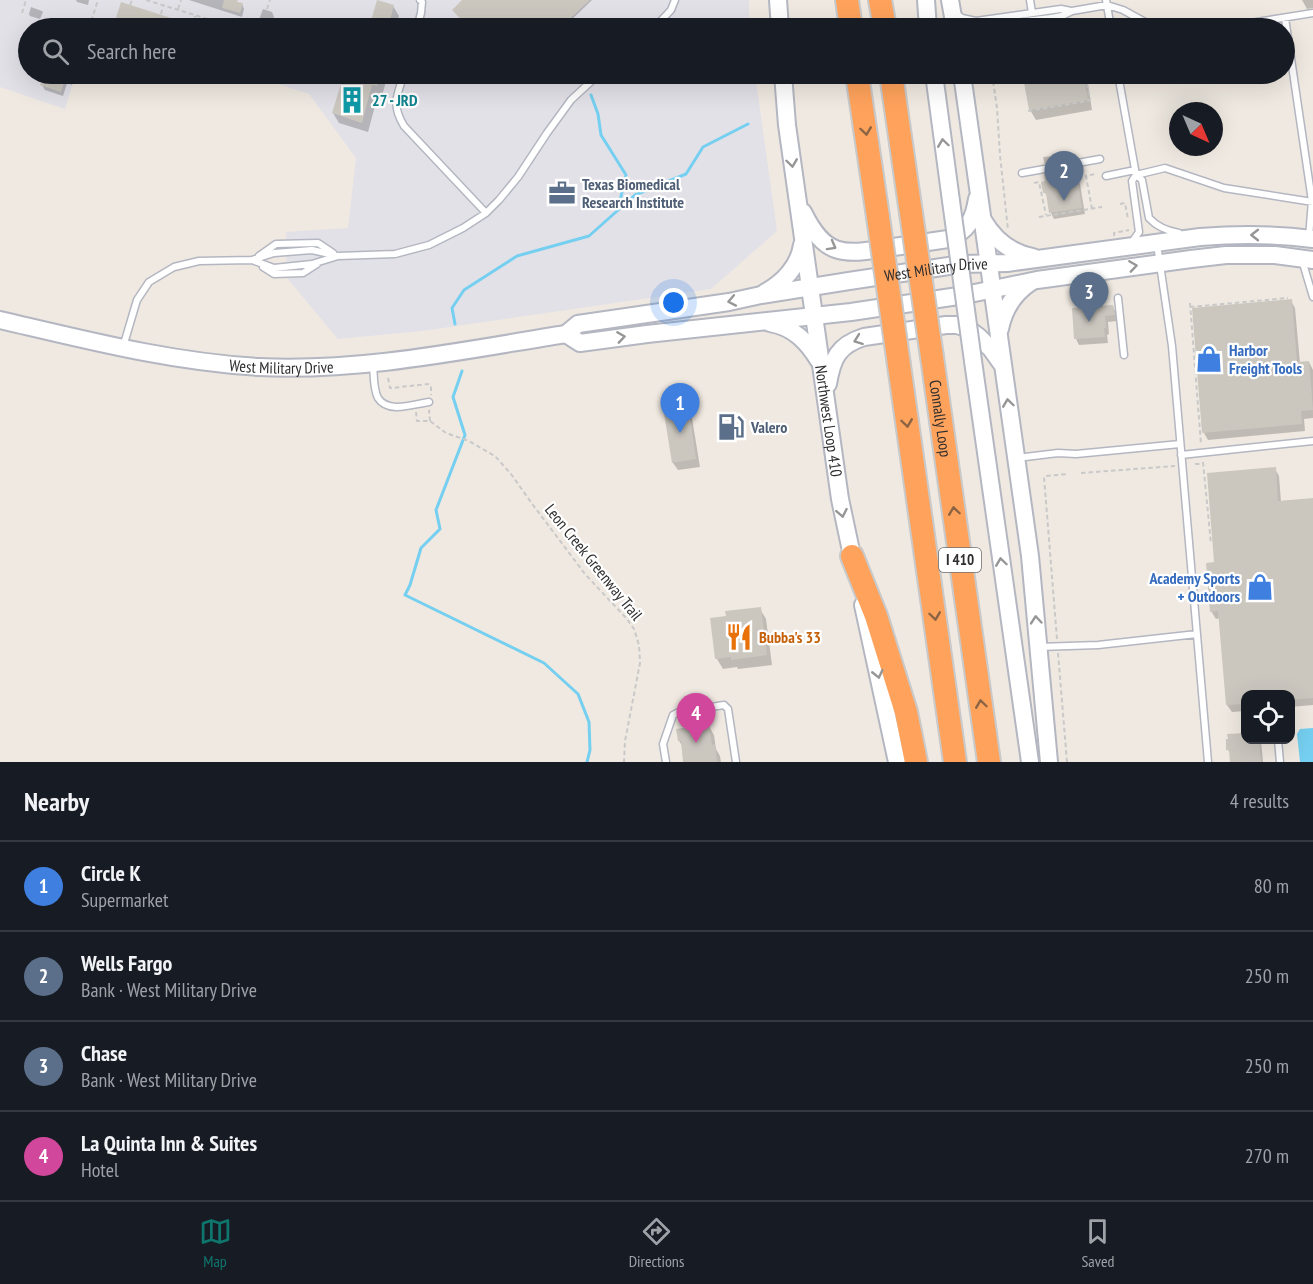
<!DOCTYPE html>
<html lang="en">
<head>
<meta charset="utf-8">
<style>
	:root { --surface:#171b24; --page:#20242c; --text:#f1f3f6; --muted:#9ea1a6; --line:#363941; --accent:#0f766e }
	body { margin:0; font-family:"PT Sans Narrow",sans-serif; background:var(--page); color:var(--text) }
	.controls { position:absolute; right:18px; bottom:18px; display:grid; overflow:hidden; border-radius:12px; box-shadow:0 6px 24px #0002 }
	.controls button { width:54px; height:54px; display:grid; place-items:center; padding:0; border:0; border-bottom:2px solid var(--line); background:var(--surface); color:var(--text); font:30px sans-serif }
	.compass { position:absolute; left:1169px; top:102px; width:54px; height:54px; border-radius:50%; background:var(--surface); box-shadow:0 6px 24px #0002; rotate:136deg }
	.you { position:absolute; left:674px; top:303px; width:21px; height:21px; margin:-15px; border:4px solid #fff; border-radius:50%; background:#1a73e8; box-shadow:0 0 0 9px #1a73e833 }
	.badge { display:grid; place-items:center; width:39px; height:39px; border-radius:50%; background:var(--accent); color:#fff; font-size:20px; font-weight:700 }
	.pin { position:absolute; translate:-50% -50px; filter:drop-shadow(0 2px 3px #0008) }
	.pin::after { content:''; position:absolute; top:32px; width:21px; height:18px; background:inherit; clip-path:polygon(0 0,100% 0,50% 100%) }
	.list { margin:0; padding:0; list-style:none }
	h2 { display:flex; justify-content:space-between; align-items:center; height:78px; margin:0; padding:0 24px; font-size:26px }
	h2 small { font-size:20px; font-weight:400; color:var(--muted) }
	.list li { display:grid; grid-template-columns:39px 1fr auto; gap:18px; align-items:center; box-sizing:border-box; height:90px; padding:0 24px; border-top:2px solid var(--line) }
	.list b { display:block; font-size:22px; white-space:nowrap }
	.list p { margin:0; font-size:20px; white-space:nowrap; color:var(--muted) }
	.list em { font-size:20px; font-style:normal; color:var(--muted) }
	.icon { flex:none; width:33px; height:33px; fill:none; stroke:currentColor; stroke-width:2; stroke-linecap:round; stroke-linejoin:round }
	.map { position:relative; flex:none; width:1313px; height:762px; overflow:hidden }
	.search { position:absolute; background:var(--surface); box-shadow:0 6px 24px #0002; left:18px; right:18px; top:18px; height:66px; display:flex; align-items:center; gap:15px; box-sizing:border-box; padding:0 21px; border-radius:33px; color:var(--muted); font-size:22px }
	.sheet { height:438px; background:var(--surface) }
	nav { display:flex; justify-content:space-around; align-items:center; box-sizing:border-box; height:84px; border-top:2px solid var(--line); background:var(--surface); font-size:16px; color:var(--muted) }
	nav a { display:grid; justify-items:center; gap:3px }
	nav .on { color:var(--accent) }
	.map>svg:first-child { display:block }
	.industrial { fill:#e3e1e8 }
	.water { fill:#75cff0 }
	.shadow { fill:#0003 }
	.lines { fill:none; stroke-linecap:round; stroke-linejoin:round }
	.stream { stroke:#75cff0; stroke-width:3 }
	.building { fill:#cbc7bf }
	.lane-casing { stroke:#b4b7c1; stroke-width:9 }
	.secondary-casing { stroke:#b4b7c1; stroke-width:20 }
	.highway-casing { stroke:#c9c9c9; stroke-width:26 }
	.path { stroke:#c9c9c9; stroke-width:2; stroke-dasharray:4.5 3; stroke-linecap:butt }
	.lane { stroke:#fff; stroke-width:6 }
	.secondary { stroke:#fff; stroke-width:16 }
	.highway { stroke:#ffa35c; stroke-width:22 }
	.secondary-bridge-casing { stroke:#b4b7c1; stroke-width:20; stroke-linecap:butt }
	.highway-bridge-casing { stroke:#c9c9c9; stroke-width:26; stroke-linecap:butt }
	.secondary-bridge { stroke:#fff; stroke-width:16 }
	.highway-bridge { stroke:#ffa35c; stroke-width:22 }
	.oneway { stroke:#8c6343 }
	.oneway2 { stroke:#969696 }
	.labels { text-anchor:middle; stroke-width:4.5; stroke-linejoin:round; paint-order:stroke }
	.shield { fill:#fff; stroke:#6d6d6d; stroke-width:1.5 }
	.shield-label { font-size:15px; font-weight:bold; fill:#2e2e2e }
	.culture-label { font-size:16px; font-weight:bold; fill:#0d838f; stroke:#fff; text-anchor:start }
	.service-label { font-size:16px; font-weight:bold; fill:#4e5e75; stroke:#fff; text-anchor:start }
	.street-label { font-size:16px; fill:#2e2e2e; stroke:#fff }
	.shop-label { font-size:16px; font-weight:bold; fill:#366cbe; stroke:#fff; text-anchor:start }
	.food-label { font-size:16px; font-weight:bold; fill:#c56008; stroke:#fff; text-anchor:start }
</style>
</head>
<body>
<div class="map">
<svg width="1313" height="762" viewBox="0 0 1313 762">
	<rect width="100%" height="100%" fill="#efe9e1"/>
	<!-- industrial -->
	<path class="industrial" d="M0 0H749V28H111L93 22 90 28H28V74H76L65 109 0 87Z
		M248 74H755L777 231 711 289 422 331 338 339 287 278 286 232 348 228 356 158 309 94Z"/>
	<!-- water -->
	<path class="water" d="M1313 728V762H1300L1297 734 1300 729Z"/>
	<!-- shadow -->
	<path class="shadow" d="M76 0H89L88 5 77 2Z
		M189 0H228L242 4 244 9 242 17Z
		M465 0H592L563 28H470L455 12Z
		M1302 0H1313V8L1307 9Z
		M378 2 393 6 399 16 396 28H371Z
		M122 4 201 28H139L120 23 118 18Z
		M31 7 42 11 43 12 40 19 30 16 29 14Z
		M263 9 272 12 274 17 272 24 261 20V23L259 20Z
		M67 18 78 21 81 26 80 28H64Z
		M45 74H70L63 96 45 90 42 85Z
		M345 74H388L382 96 378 95 368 132 339 123 333 113Z
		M1051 74H1084L1087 78 1092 110 1036 120 1030 110 1025 78Z
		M1055 156 1057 163 1045 165 1043 157Z
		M1058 173 1061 180 1077 178 1080 184 1085 214 1054 219 1051 213 1049 198 1044 192Z
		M1291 301 1295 308 1300 363 1309 362 1313 370V418L1304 419 1305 431 1208 440 1204 433Z
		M1113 307 1116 313 1117 321 1108 322 1109 334 1107 335 1108 343 1079 345 1076 339 1073 310Z
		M687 405 691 412 700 467 678 470 673 463 665 408Z
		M1275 469 1279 476 1281 502 1313 499V705L1290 707V694H1246V711L1232 712 1227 705 1220 618 1216 619 1211 611 1216 563Z
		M760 609 766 619 772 665 738 669 737 667 723 669 717 659Z
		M708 725 714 735 716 749 720 756 721 762H685L683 747 679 741Z
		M1246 734V740H1261L1263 762H1231V754L1228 750 1229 736Z"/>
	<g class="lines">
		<!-- stream -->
		<path class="stream" d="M591 95 598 114 601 135 626 175 618 209
			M455 324 452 308 464 290 517 256 589 236 635 195 686 174 703 147 748 124
			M462 371 453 397 465 435 436 510 440 529 421 548 410 585 405 595 544 663 578 694 589 722 590 750 587 762"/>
	</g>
	<!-- building -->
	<path class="building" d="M224 0H238L237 2 243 3 240 13 222 8Z
		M377 0 394 5 388 28H369Z
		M462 0H590L560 28H469L452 10Z
		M121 2 199 27V28H148L116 18Z
		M44 74H58L66 76 61 92 40 85Z
		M344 74H380L377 86 372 85 362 123 332 113Z
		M1043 74H1083L1088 100 1029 110 1023 77Z
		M1058 172 1059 179 1077 176 1082 208 1049 213 1046 193H1043L1041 182 1045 181 1044 174Z
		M1292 299 1297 362 1309 361 1313 410 1301 411 1302 424 1202 433 1192 308Z
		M1113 305 1115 315 1105 316 1106 328H1104L1105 337 1074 339 1072 308Z
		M688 403 696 459 672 463 663 407Z
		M1276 467 1278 501 1313 498V698L1290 700V694H1245V704L1226 705 1218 611 1210 612 1206 563 1214 562 1207 473Z
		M761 607 767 655 731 660V657L715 659 710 618 726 616 725 611Z
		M709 724 712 745 715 744 717 762H683L681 741H678L676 729Z
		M1245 733V740H1259L1261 762H1230L1229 750H1226V739H1228L1227 734Z"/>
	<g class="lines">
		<defs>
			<path id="lane" d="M1030 0 1032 13
				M1106 0 1111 28
				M955 13 962 18 976 21 1061 9 1071 11
				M1285 18 1312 201 1309 237
				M1025 21 1033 28
				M417 28 421 13 422 2 420 0
				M654 28 671 10 675 0
				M989 28 1025 21 1051 18 1062 16 1072 11 1107 5 1123 10 1156 28
				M1045 28 1051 18
				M1219 28 1313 13
				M404 74C397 96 391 104 404 126L486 213
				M1118 74 1136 175 1142 180 1149 218C1157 227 1168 231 1179 233
				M1022 173 1100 159
				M1136 175 1165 168 1224 188 1313 202
				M1106 176 1135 170
				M1132 242 1139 232 1132 181 1136 175
				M1157 244 1172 346 1208 762
				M259 256 276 244 318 243 333 253
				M252 260 274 268 312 264 338 256 395 254 429 245 463 228 486 213 499 200 518 177 547 133 571 100 599 74
				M1302 260 1313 297
				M263 267 274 274 303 273 317 264
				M1118 298 1124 355
				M123 347 137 300 149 282 174 267 199 261 252 260 274 253 312 250 338 256
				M373 364C374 374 373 389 378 398 388 414 414 404 429 402
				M1181 455 1313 441
				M1017 458 1058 453 1076 454 1180 444
				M1039 647 1098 645 1197 634
				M1278 740 1280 762
				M666 762 663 744 673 715 679 712 724 705 728 709 736 762"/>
			<g id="secondary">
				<path d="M778 0 780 28"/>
				<path d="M926 0 928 28"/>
				<path d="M950 0 955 28"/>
				<path id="s1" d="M783 74 787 125 840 499 854 565"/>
				<path d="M934 74 951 201"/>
				<path d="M962 74 1030 556 1049 762"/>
				<path d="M803 212C825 257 843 255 887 248 907 245 928 242 948 239 968 231 974 219 977 199"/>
				<path d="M983 220C994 239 1011 253 1033 257"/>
				<path d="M764 293C783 283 799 266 802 245"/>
				<path id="s2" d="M0 320C86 340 171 362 259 367 362 372 465 350 566 334L578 324 729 302 761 295 849 281 962 264 1007 263 1200 237C1238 234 1275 234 1313 239"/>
				<path d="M770 323C793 327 807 341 819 361"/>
				<path d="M1000 329C1004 309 1014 293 1031 282"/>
				<path d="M566 334 580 343 647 334 851 312 965 295 1037 280 1191 259 1226 255H1275L1313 260"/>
				<path d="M973 361 1030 762"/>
				<path d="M828 384C832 359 838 345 864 337L946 325H957L967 328 979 337 991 349 1001 363"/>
				<path d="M863 605 897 762"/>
			</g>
			<g id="highway">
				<path d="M847 0 851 28"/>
				<path d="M880 0 885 28"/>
				<path d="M857 74 878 217"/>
				<path d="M891 74 911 213"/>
				<path id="s3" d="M932 357 989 762"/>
				<path d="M899 365 955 762"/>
				<path d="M852 556 876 616 906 712 916 762"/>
			</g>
		</defs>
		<!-- lane casing -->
		<use href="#lane" class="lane-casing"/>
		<!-- secondary casing -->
		<use href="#secondary" class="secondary-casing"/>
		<!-- highway casing -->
		<use href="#highway" class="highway-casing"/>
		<!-- path -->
		<path class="path" d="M146 0 237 28
			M130 5 132 0
			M178 9 181 0
			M267 9 270 0
			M22 13 26 0
			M161 14 163 6
			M193 25 195 16
			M89 28 98 0
			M992 74 997 108 1000 155 1008 230
			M71 85 75 74
			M1028 111 1088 101 1090 99 1085 74
			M1034 183 1039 182 1046 215
			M1120 204 1125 203 1128 219
			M1092 209 1086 176 1095 174
			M1039 217 1102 207
			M1114 236V233L1129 230
			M1190 303 1201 444
			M1190 307 1288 298
			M388 378 390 388H392L428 384 431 386V395
			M416 412 417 421H430L446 433 469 441 495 456 511 474 533 505 585 574 627 619 634 629 639 645 640 663 625 741 624 762
			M430 421 429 411 430 410
			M1203 462 1211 544
			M1195 464H1203
			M1081 473 1175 466
			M1057 639 1044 477 1046 476 1068 474
			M1058 653 1067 762"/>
		<!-- lane -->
		<use href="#lane" class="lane"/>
		<!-- secondary -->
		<use href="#secondary" class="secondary"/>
		<!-- highway -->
		<use href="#highway" class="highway"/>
		<defs>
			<path id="secondary-bridge" d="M951 201 973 361"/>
			<path id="highway-bridge" d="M911 213 932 357
				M878 217 899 365"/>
		</defs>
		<!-- secondary-bridge casing -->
		<use href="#secondary-bridge" class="secondary-bridge-casing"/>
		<!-- highway-bridge casing -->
		<use href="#highway-bridge" class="highway-bridge-casing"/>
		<!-- secondary-bridge -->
		<use href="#secondary-bridge" class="secondary-bridge"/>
		<!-- highway-bridge -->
		<use href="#highway-bridge" class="highway-bridge"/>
	</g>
	<!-- one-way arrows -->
	<defs><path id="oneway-chevron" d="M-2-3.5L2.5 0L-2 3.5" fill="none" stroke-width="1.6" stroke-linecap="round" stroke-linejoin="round" transform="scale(1.5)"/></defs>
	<g class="oneway">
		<use href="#oneway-chevron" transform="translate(866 131) rotate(82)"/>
		<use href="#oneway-chevron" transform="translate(907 423) rotate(82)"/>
		<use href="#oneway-chevron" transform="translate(954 511) rotate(-98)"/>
		<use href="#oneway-chevron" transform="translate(935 616) rotate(82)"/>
		<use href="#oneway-chevron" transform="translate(981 704) rotate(-98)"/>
	</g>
	<g class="oneway2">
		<use href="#oneway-chevron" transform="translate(943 143) rotate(-98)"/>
		<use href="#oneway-chevron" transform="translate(792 163) rotate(82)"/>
		<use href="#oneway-chevron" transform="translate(1255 235) rotate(180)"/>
		<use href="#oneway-chevron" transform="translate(832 246) rotate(29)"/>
		<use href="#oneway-chevron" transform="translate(1133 266) rotate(-8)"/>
		<use href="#oneway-chevron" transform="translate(732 301) rotate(169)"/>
		<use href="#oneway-chevron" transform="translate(621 337) rotate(-8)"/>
		<use href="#oneway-chevron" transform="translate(858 340) rotate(160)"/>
		<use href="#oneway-chevron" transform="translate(1008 403) rotate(-98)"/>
		<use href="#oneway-chevron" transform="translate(842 513) rotate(79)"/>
		<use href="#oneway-chevron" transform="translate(1001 562) rotate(-98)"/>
		<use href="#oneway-chevron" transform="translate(1036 620) rotate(-95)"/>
		<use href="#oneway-chevron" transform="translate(878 674) rotate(77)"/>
	</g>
	<!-- icons -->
	<defs>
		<symbol id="building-bare" viewBox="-9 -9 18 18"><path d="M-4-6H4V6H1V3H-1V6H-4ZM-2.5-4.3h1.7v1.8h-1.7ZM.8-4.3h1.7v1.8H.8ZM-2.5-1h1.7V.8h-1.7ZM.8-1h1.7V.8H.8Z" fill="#0f9aa8" stroke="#fff" stroke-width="2.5" paint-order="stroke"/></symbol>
		<symbol id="office-bare" viewBox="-9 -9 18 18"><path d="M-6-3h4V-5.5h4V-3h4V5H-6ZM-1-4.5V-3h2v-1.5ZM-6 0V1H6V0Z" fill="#5c6f8a" stroke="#fff" stroke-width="2.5" paint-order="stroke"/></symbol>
		<symbol id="shop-bare" viewBox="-9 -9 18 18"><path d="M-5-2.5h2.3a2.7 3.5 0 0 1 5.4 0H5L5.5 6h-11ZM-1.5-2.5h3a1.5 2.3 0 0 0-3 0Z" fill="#3f7fe0" stroke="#fff" stroke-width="2.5" paint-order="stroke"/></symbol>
		<symbol id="fuel-bare" viewBox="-9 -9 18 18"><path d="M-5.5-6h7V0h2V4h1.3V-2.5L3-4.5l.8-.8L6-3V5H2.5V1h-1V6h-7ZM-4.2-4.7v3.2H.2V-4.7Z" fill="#5c6f8a" stroke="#fff" stroke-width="2.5" paint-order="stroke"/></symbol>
		<symbol id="restaurant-bare" viewBox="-9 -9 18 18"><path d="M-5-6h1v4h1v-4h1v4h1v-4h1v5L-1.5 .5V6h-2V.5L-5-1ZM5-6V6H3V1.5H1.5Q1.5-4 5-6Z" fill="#e8710a" stroke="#fff" stroke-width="2.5" paint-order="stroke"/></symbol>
	</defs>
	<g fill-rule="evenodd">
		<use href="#building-bare" x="333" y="81" width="38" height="38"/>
		<use href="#office-bare" x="543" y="174" width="38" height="38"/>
		<use href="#shop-bare" x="1190" y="340" width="38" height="38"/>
		<use href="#fuel-bare" x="712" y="408" width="38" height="38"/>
		<use href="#shop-bare" x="1241" y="568" width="38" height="38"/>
		<use href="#restaurant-bare" x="720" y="618" width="38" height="38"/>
	</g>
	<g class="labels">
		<!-- shield labels -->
		<rect class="shield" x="939" y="548" width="42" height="24" rx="4.5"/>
		<g class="shield-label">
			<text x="960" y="565">I 410</text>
		</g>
		<!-- culture labels -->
		<g class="culture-label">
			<text x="372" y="106">27 - JRD</text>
		</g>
		<!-- service labels -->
		<g class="service-label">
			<text x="582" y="190">Texas Biomedical<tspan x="582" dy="18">Research Institute</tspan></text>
			<text x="751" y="433">Valero</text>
		</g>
		<!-- street labels -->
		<g class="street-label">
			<text dy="6" stroke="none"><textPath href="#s2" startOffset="951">West Military Drive</textPath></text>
			<text dy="6" stroke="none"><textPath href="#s2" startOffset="286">West Military Drive</textPath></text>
			<text dy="6" stroke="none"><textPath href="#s3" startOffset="62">Connally Loop</textPath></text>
			<text dy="6" stroke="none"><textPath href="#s1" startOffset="350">Northwest Loop 410</textPath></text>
			<text transform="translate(594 562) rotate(51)" y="6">Leon Creek Greenway Trail</text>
		</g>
		<!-- shop labels -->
		<g class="shop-label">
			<text x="1229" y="356">Harbor<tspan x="1229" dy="18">Freight Tools</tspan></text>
			<text x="1240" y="584" text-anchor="end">Academy Sports<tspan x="1240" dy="18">+ Outdoors</tspan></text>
		</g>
		<!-- food labels -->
		<g class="food-label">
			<text x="759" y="643">Bubba's 33</text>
		</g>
	</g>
</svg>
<div class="controls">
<button><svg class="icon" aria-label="locate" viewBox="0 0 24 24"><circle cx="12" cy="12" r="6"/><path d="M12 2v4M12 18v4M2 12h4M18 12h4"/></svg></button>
</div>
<svg class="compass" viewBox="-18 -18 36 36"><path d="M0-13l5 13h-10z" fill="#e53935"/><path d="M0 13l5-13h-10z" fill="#9ea1a6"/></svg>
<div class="you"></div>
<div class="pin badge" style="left:680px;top:433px;background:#3f7fe0">1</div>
<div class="pin badge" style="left:1064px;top:201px;background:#5c6f8a">2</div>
<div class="pin badge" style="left:1089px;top:322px;background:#5c6f8a">3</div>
<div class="pin badge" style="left:696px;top:743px;background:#d1479c">4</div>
<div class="search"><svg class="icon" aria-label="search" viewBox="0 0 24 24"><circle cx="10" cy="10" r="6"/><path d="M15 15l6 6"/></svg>Search here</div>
</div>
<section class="sheet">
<h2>Nearby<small>4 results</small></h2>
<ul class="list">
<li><span class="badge" style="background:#3f7fe0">1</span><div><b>Circle K</b><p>Supermarket</p></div><em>80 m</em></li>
<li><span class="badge" style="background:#5c6f8a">2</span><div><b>Wells Fargo</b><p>Bank · West Military Drive</p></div><em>250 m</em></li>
<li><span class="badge" style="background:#5c6f8a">3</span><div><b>Chase</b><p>Bank · West Military Drive</p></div><em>250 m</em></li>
<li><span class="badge" style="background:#d1479c">4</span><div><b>La Quinta Inn &amp; Suites</b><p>Hotel</p></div><em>270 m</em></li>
</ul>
</section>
<nav>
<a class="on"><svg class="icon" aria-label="map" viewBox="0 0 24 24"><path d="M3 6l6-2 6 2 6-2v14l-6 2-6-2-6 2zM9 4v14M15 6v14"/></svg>Map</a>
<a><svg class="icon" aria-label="directions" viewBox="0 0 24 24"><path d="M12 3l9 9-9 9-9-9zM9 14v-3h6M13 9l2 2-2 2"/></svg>Directions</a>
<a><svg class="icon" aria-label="saved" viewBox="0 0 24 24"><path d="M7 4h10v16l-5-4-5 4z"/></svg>Saved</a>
</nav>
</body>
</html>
